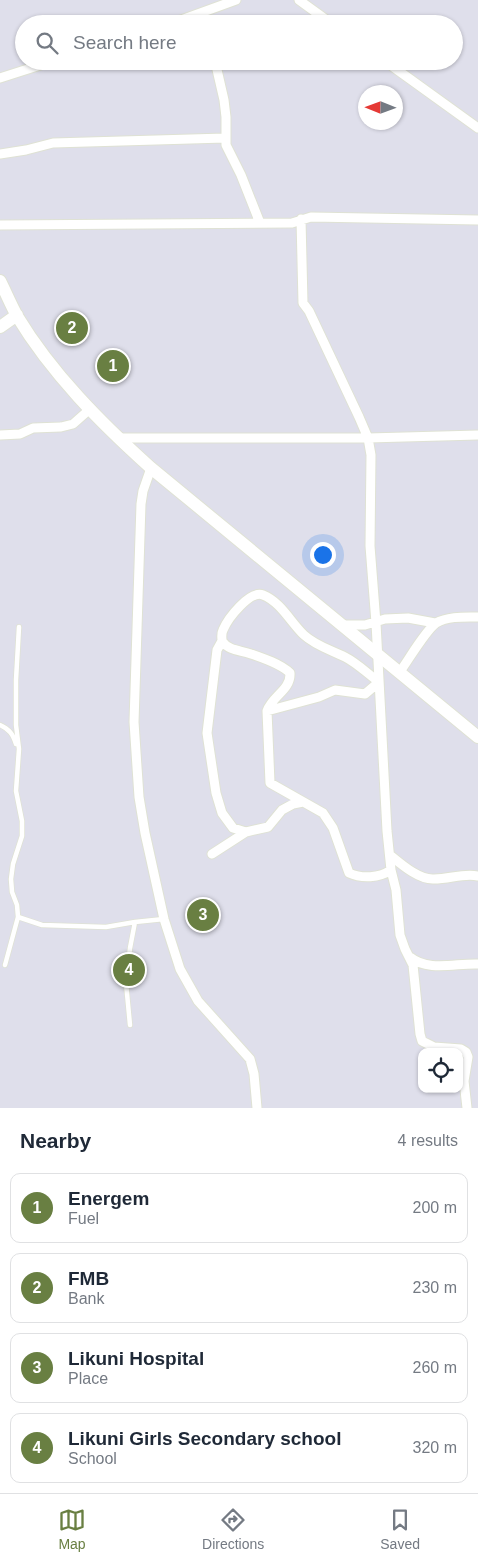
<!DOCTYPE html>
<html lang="en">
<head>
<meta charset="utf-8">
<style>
	:root { --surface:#fff; --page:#f2f2f3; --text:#1f2937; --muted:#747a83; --line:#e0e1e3; --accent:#697f42 }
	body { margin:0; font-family:Arial,sans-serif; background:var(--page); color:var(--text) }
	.controls { position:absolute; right:15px; bottom:15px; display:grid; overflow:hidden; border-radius:10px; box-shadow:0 1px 4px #0004 }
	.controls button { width:45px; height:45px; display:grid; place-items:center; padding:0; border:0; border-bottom:1px solid var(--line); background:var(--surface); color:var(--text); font:25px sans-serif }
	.compass { position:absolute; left:358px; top:85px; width:45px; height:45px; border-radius:50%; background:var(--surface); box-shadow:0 1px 4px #0004; rotate:271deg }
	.you { position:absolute; left:322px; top:554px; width:18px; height:18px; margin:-12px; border:4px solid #fff; border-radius:50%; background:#1a73e8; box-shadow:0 0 0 8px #1a73e833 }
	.badge { display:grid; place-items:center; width:32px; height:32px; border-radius:50%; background:var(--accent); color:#fff; font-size:16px; font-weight:700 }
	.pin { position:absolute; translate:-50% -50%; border:2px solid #fff; box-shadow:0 1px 5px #0006 }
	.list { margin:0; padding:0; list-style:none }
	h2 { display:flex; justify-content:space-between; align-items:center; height:65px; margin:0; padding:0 20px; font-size:21px }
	h2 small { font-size:16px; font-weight:400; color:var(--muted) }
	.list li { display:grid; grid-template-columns:32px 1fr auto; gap:15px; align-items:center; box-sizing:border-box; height:70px; margin:0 10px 10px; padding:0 10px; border:1px solid var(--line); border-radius:10px }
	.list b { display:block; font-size:19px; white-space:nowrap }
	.list p { margin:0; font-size:16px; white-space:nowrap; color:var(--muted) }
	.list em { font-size:16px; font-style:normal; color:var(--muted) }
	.icon { flex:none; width:28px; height:28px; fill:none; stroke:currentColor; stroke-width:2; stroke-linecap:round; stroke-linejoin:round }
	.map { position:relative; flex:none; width:478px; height:1108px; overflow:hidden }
	.search { position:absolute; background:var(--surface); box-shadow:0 1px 4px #0004; left:15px; right:15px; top:15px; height:55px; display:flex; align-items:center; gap:12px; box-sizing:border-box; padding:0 18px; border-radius:28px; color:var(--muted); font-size:19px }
	.sheet { height:385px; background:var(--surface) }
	nav { display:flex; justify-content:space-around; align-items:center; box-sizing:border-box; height:70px; border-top:1px solid var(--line); background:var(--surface); font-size:14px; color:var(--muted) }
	nav a { display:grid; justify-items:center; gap:2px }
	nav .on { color:var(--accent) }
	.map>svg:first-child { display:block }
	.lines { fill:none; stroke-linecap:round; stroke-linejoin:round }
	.lane-casing { stroke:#dfe2d4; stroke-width:6 }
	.street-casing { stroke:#dfe2d4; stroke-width:11 }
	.secondary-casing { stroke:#dfe2d4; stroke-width:14 }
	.lane { stroke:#fff; stroke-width:4.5 }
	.street { stroke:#fff; stroke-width:9 }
	.secondary { stroke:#fff; stroke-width:12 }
</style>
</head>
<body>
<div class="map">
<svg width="478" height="1108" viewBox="0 0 478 1108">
	<rect width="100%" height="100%" fill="#dfdfeb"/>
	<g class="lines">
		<defs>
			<path id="lane" d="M0 725C9 729 13 734 16 744
				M18 917 42 925 106 927 135 922 164 919
				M5 965 18 917 17 905 12 892 11 879 13 864 22 836V821L16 791 19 749 16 725V680L19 627
				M130 1025 126 983 130 948 135 922"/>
			<path id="street" d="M299 0 332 24
				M204 13 206 24
				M170 24 236 0
				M215 61 224 100 226 117V145L241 175 260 223
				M385 61 478 128
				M0 78 53 61
				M0 154 26 150 53 143 225 138
				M301 219 303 303 309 311 359 417 368 438 371 455 370 546 376 623 387 831 391 870 396 890 400 935 405 949 413 965 420 1034 422 1041 434 1047 461 1049 466 1052 468 1057 464 1081 467 1108
				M0 225 292 223 311 217 478 220
				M0 435 20 434 33 428 61 427 73 424 90 409
				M117 438H368L478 435
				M151 468 143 491 141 504 134 722 139 797 145 833 164 919 180 969 198 1001 250 1059 254 1074 257 1108
				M341 625H365L385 619 408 618 435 623
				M222 641 217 650 207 733 216 793 222 813 233 828 246 832
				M399 673C408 661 425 631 436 623 448 616 465 617 478 617
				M267 711 319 697 335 690 365 694 379 682C368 674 357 663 345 657 331 650 316 646 304 635 291 623 281 602 263 595 250 590 228 618 223 630 221 634 222 637 222 641 229 651 240 650 251 654 263 658 281 664 290 673 291 690 272 696 267 711L270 783 323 813 333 828 349 873C362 879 379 878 391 870
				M212 854 246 832 268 827 282 810 293 804 303 802
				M390 855C401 864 419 880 434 879 450 879 463 873 478 876
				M410 957C428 972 456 963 478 964"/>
			<path id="secondary" d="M0 281C6 293 11 305 17 316 52 374 101 423 151 468L478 737
				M0 327 17 315"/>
		</defs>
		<!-- lane casing -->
		<use href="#lane" class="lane-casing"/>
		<!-- street casing -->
		<use href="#street" class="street-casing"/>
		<!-- secondary casing -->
		<use href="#secondary" class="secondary-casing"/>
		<!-- lane -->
		<use href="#lane" class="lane"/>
		<!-- street -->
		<use href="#street" class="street"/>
		<!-- secondary -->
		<use href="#secondary" class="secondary"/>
	</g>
</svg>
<div class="controls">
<button><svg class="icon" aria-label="locate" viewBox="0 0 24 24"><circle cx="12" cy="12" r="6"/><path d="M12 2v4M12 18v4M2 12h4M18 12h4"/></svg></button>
</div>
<svg class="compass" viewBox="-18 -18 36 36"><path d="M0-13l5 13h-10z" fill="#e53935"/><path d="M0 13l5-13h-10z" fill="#747a83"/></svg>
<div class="you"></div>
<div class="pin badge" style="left:113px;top:366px">1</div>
<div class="pin badge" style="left:72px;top:328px">2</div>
<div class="pin badge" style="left:203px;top:915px">3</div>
<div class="pin badge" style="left:129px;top:970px">4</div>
<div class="search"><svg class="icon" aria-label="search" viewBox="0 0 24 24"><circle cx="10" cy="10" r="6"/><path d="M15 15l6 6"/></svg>Search here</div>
</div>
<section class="sheet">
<h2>Nearby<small>4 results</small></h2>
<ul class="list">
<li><span class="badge">1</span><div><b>Energem</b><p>Fuel</p></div><em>200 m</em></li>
<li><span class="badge">2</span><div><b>FMB</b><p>Bank</p></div><em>230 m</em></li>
<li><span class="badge">3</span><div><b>Likuni Hospital</b><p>Place</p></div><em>260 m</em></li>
<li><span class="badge">4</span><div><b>Likuni Girls Secondary school</b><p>School</p></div><em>320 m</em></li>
</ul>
</section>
<nav>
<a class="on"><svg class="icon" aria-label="map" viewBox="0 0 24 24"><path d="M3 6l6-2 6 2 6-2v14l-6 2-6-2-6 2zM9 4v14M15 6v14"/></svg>Map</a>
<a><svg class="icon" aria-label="directions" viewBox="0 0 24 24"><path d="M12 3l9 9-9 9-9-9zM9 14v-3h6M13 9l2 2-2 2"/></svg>Directions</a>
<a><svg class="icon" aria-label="saved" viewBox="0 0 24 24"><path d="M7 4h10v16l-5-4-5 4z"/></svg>Saved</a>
</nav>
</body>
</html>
